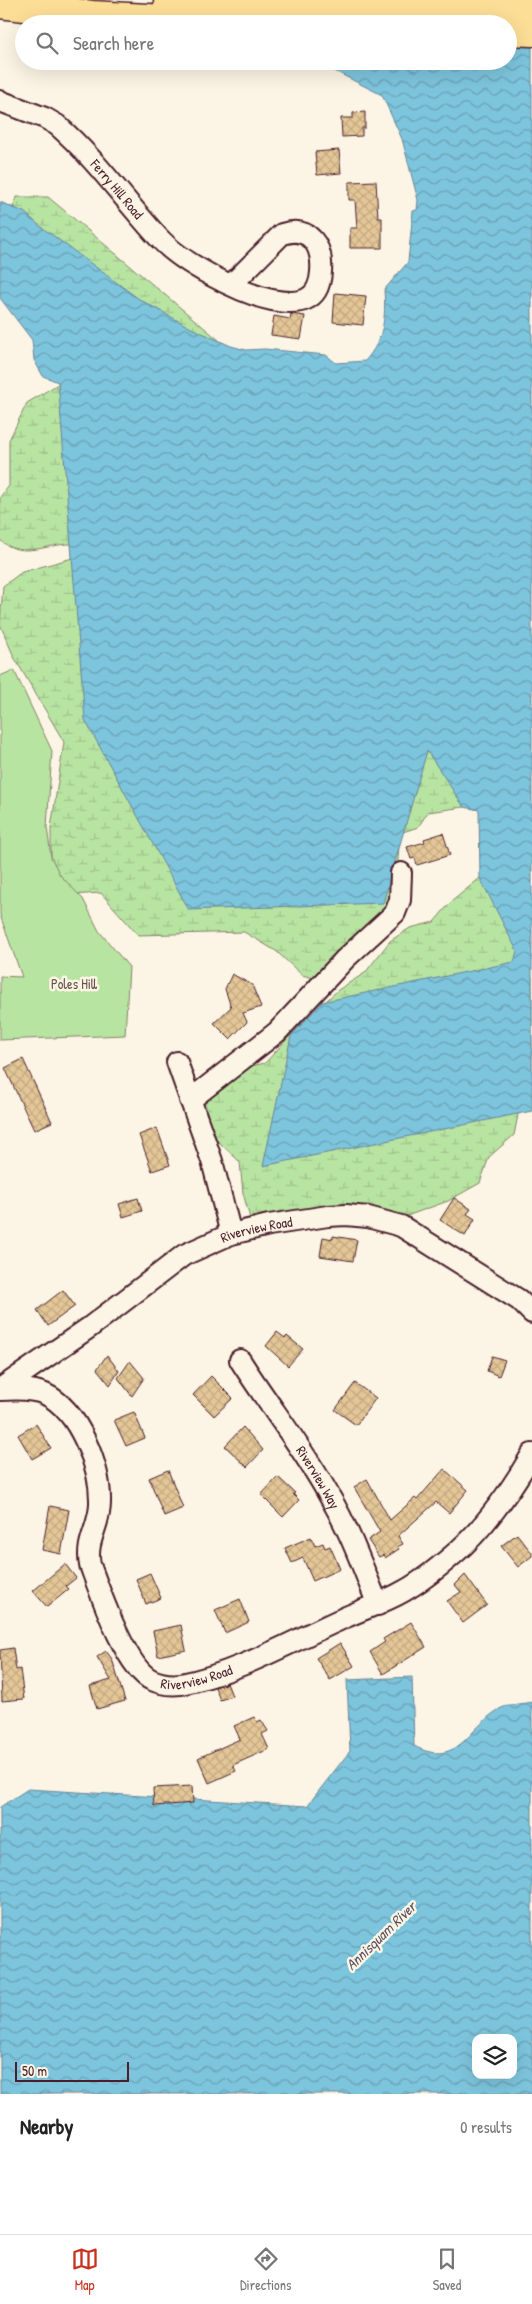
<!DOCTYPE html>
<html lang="en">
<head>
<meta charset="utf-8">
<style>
	:root { --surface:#fff; --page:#f2f2f2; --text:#222; --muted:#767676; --line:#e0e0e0; --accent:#c8321e }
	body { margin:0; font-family:"Patrick Hand",sans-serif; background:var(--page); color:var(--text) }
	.controls { position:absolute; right:15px; bottom:15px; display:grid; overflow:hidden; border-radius:10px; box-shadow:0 5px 20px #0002 }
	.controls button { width:45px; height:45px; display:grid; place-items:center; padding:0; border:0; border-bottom:1px solid var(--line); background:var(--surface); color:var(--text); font:25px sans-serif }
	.scale { position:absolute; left:15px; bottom:12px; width:114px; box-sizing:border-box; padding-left:5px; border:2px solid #4a1f2b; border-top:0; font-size:14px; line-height:18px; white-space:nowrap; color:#4a1f2b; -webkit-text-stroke:4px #fcf5e5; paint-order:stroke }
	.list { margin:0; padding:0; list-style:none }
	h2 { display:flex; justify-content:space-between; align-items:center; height:65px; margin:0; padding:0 20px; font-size:21px }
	h2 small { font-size:16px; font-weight:400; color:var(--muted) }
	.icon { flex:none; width:28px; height:28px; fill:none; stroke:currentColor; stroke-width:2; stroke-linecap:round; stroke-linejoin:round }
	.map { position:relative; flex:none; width:532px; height:2094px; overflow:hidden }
	.search { position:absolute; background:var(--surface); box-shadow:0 5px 20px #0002; left:15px; right:15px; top:15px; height:55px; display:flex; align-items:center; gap:12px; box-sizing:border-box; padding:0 18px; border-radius:28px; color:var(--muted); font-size:19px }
	.sheet { height:140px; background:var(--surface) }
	nav { display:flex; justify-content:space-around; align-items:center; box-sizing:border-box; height:70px; border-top:1px solid var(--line); background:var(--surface); font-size:14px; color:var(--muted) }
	nav a { display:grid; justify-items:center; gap:2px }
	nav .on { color:var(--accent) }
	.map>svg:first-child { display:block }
	.wetland { fill:url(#wetland-marsh); stroke:#818266 }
	.green { fill:#b8e4a2; stroke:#818266 }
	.water { fill:url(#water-waves); stroke:#698396; fill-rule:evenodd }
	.building { fill:url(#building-cross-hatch); stroke:#4a1f2b }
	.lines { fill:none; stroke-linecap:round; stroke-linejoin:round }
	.minor-casing { stroke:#4a1f2b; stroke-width:24 }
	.highway-casing { stroke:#4a1f2b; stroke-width:31 }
	.minor { stroke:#fcf5e5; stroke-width:20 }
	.highway { stroke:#fcde96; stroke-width:28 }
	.labels { text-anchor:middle; stroke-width:5; stroke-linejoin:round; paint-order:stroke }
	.street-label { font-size:14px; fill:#4a1f2b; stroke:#fcf5e5 }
	.park-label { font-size:14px; fill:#665049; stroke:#fcf5e5 }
	.water-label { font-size:15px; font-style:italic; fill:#595160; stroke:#fcf5e5 }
</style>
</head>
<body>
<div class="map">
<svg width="532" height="2094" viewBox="0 0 532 2094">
	<defs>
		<pattern id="wetland-marsh" width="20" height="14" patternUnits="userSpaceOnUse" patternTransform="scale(1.25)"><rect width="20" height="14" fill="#b8e4a2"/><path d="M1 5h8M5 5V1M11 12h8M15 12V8" fill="none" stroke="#a0c38c"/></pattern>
		<pattern id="water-waves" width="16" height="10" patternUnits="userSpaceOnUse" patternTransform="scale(1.25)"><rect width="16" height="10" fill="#7dc5dd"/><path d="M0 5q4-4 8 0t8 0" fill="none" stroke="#689fb3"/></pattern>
		<pattern id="building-cross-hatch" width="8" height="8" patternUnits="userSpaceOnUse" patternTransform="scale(1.25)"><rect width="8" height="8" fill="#e3c797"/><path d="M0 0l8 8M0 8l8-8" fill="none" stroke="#c4aa82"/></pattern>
	</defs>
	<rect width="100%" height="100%" fill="#fcf5e5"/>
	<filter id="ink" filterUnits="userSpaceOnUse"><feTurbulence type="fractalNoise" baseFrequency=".02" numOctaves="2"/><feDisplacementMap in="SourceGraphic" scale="10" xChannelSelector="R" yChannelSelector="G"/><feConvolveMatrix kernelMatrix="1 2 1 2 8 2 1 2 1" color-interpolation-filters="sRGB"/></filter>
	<g filter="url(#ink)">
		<!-- wetland -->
		<path class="wetland" d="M17 197H48L232 351 464 807 428 812 418 827 400 833 395 899 322 980 302 975 276 951 244 932 138 935 101 893 72 895 51 878V828L64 742 14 657 0 624 3 586 22 572 98 551C91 549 83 544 76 544 49 542 23 561 0 540V497L9 486V440L27 403 58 384 64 388 0 222 12 210Z
			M480 878 492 888 532 977V1073L522 1095 514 1135 489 1157 480 1183 448 1201 404 1217 251 1222 243 1193 240 1162 203 1127 204 1099 247 1067 265 1063 301 1024 338 990 365 973 390 941 410 928 434 922 451 902Z"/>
		<!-- green -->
		<path class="green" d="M14 670 52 751 47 827 51 857 60 875 83 899 99 931 129 967 125 1035 0 1040V976L22 977 0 915V676Z"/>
		<!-- water -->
		<path class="water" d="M321 0H532V1111L263 1166 291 1036 322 1002 514 962 517 951 480 878 479 810 464 807 427 751 383 903 189 910 85 720 58 382 43 376 34 360 32 340 0 298V202L24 212 40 226 139 299 191 328 231 346 246 350 265 349 326 355 336 363 365 361C384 340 386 317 384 290L408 262 413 211 417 210 418 200 402 139 382 95 315 61H508V24H315Z
			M412 1677 414 1746C458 1769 468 1728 498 1710 506 1704 522 1704 532 1702V2094H0V1807L28 1789 307 1806 350 1751 347 1680ZM476 2038H513V2075H476Z"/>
		<!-- building -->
		<path class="building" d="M365 112V128H362V136L342 137 341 118H353V113Z
			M339 150 341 173 317 175 315 152Z
			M376 181 378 218H382V248H350V228H357L355 200H349V182Z
			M335 293 366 296 363 325 333 322Z
			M291 314 305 316 301 339 271 335 274 316 290 319Z
			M443 833 450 855 417 865 415 858 411 859 407 847 425 842 424 839Z
			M232 974 252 985 261 1007 243 1013 247 1022 230 1039 214 1023 231 1007 225 989Z
			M23 1059 52 1122 34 1130 5 1068Z
			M157 1128 170 1165 152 1171 139 1135Z
			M138 1198 142 1211 123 1217 119 1204Z
			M454 1198 471 1209 467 1214 475 1219 465 1236 440 1220Z
			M333 1236 357 1240 353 1261 320 1256 323 1237 333 1239Z
			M63 1290 75 1306 48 1326 37 1310Z
			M277 1332 285 1338 287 1336 303 1349 288 1366 266 1346Z
			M107 1355 119 1371 110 1385 97 1369Z
			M492 1356 505 1360 499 1376 487 1371Z
			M130 1361 144 1378 132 1396 118 1378Z
			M211 1376 233 1398 214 1416 193 1395Z
			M355 1383 376 1398 356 1425 335 1410Z
			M134 1412 145 1438 126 1446 114 1420Z
			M36 1424 51 1448 32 1459 18 1435Z
			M243 1427 263 1450 247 1467 225 1446Z
			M444 1469 468 1490 449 1513 436 1502 398 1536 403 1544 397 1547 399 1549 385 1558 383 1555 379 1557 368 1540 380 1532 354 1487 367 1479 390 1520 415 1498 417 1500Z
			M168 1470 183 1508 164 1516 149 1478Z
			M278 1477 295 1493 293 1494 299 1500 283 1517 261 1495Z
			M50 1506 69 1510 61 1554 42 1550Z
			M517 1534 532 1553V1556L518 1567 501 1546Z
			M311 1537 315 1546 323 1543 325 1548 330 1546 340 1569 313 1581 303 1558 292 1563 285 1548Z
			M65 1564 76 1578 66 1586 69 1589 47 1607 33 1591Z
			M150 1573 161 1598 146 1604 136 1579Z
			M465 1575 487 1605 463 1623 447 1601 461 1592 455 1585Z
			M240 1599 249 1622 225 1633 215 1610Z
			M411 1622 426 1647 383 1674 370 1652 385 1642 383 1639Z
			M181 1625 186 1650 158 1656 153 1631Z
			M340 1643 354 1666 330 1680 316 1658Z
			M13 1648 16 1670 20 1669 24 1699 2 1701 0 1650Z
			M106 1651 112 1659 125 1701 97 1709 90 1686 111 1680 97 1657Z
			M227 1683 232 1696 220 1700 215 1687Z
			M254 1717 257 1722 261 1720 268 1731 262 1734 269 1749 233 1765 236 1771 209 1783 198 1758 240 1739 234 1726Z
			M192 1786 193 1803 154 1806 153 1788Z"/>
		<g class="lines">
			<defs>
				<g id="minor">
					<path id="s1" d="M0 101 45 118 57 125C96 159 125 201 159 238 182 263 239 293 272 300 298 305 319 303 321 272 323 246 310 225 282 234L231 285"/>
					<path d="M177 1062 212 1161 231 1234"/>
					<path d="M190 1100 277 1032 345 959 395 913 400 900 401 873"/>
					<path id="s2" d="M240 1360C269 1406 304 1449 330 1497 350 1531 363 1568 378 1605"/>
					<path id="s3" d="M0 1389 90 1327 184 1255 231 1234 269 1225 328 1216 346 1215 368 1217 401 1226 519 1300 532 1313"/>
					<path id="s4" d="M0 1390C14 1389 32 1388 45 1394 79 1410 101 1468 100 1503 100 1527 85 1540 90 1565 100 1592 126 1669 152 1680 161 1684 172 1685 181 1684 238 1673 294 1640 346 1617 366 1608 385 1602 404 1591 422 1581 438 1568 453 1555 485 1528 511 1490 532 1454"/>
				</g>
				<path id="highway" d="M168 0 532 11
					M0 4 92 15 259 24
					M508 31 532 32"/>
			</defs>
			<!-- minor casing -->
			<use href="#minor" class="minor-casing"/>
			<!-- highway casing -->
			<use href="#highway" class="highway-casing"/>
			<!-- minor -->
			<use href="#minor" class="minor"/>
			<!-- highway -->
			<use href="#highway" class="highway"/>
		</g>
	</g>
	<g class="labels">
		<!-- street labels -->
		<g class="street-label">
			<text dy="5" stroke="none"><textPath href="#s1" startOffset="150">Ferry Hill Road</textPath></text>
			<text dy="5" stroke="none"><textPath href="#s3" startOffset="305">Riverview Road</textPath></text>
			<text dy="5" stroke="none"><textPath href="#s2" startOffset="141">Riverview Way</textPath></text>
			<text dy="5" stroke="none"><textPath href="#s4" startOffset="415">Riverview Road</textPath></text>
		</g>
		<!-- park labels -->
		<g class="park-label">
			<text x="74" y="989">Poles Hill</text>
		</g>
		<!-- water labels -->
		<g class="water-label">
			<text transform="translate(381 1936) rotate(-44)" y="5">Annisquam River</text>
		</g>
	</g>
</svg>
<div class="controls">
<button><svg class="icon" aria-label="layers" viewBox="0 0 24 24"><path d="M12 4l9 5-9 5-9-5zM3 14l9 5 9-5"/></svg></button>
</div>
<div class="scale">50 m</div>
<div class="search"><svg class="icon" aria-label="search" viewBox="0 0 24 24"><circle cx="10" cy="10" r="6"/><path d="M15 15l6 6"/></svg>Search here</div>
</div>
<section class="sheet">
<h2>Nearby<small>0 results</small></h2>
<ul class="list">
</ul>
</section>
<nav>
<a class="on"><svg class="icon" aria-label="map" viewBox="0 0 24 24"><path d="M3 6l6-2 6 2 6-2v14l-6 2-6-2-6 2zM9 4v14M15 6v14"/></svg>Map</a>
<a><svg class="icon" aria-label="directions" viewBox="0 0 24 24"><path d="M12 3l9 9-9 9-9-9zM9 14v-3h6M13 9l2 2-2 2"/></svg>Directions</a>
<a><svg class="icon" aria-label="saved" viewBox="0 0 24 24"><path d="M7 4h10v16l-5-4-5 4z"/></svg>Saved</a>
</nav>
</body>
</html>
